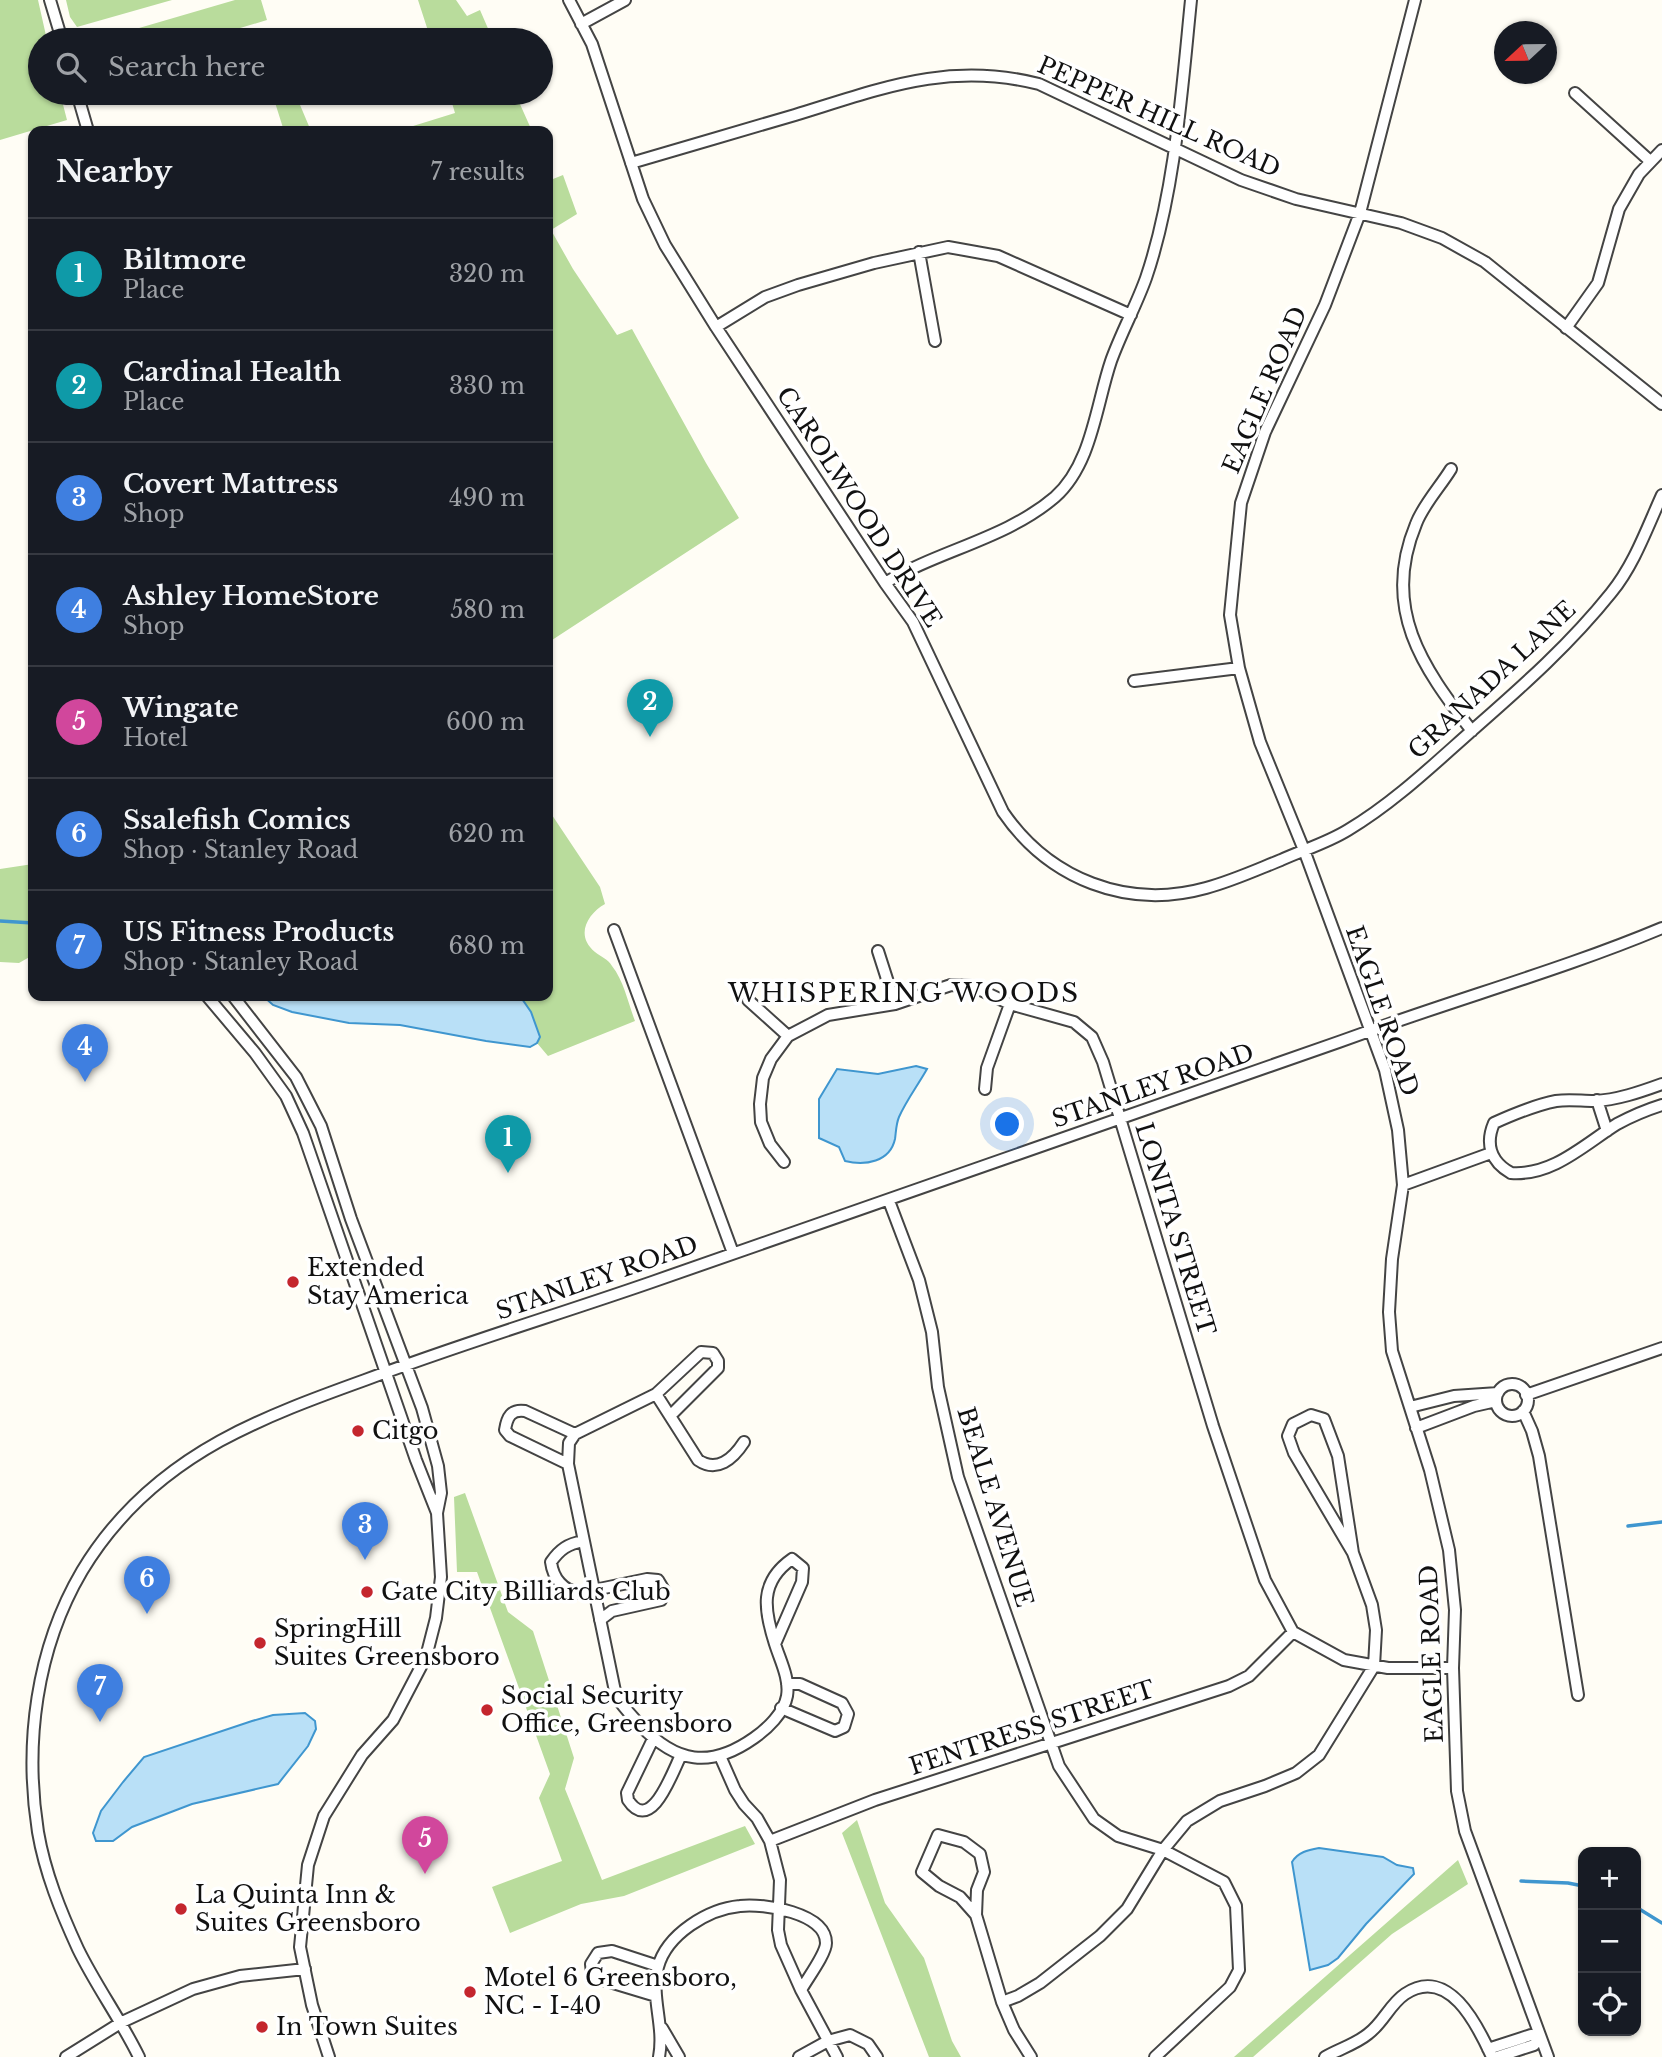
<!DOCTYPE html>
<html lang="en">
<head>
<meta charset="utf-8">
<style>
	:root { --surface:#171b24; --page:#242831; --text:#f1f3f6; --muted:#9ea1a6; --line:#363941; --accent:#8c9099 }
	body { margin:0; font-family:"Libre Baskerville",serif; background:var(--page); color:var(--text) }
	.controls { position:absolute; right:21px; bottom:21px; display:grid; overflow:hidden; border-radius:14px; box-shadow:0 2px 5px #0004 }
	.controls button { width:63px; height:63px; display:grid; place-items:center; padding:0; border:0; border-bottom:2px solid var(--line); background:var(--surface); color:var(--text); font:35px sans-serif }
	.compass { position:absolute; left:1494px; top:21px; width:63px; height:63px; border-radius:50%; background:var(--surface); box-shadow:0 2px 5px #0004; rotate:248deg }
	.you { position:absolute; left:1008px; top:1125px; width:24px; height:24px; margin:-18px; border:5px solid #fff; border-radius:50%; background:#1a73e8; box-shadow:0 0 0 10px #1a73e833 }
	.badge { display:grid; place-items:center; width:46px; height:46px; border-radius:50%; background:var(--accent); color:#fff; font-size:23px; font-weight:700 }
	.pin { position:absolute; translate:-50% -58px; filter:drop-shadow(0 2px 4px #0008) }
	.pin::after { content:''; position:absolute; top:37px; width:24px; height:21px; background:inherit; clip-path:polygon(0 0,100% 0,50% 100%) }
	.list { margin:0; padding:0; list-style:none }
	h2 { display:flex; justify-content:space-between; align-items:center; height:91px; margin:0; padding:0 28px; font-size:30px }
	h2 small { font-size:23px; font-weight:400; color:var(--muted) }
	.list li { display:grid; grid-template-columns:46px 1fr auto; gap:21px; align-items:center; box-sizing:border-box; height:112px; padding:0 28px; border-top:2px solid var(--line) }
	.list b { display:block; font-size:26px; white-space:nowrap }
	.list p { margin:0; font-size:23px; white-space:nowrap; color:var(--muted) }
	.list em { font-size:23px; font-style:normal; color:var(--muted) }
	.icon { flex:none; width:38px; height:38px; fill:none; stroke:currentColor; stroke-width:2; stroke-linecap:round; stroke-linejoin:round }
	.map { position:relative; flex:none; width:1662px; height:2057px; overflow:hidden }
	.search { position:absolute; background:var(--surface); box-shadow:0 2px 5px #0004; left:28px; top:28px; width:525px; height:77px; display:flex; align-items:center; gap:18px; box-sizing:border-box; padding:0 24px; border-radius:38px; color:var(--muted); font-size:26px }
	.panel { position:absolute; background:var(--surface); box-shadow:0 2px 5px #0004; left:28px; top:126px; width:525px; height:875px; border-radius:14px }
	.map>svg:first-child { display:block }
	.forest { fill:#b9dc9c }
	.water { fill:#b9e0f7; stroke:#3f96cf; stroke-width:2 }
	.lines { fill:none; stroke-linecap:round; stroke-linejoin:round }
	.stream { stroke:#3f96cf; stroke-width:3.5 }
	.minor-casing { stroke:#444; stroke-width:14 }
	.minor { stroke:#fff; stroke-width:10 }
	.poi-dot { fill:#c4262e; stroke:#fff; stroke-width:2.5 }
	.labels { text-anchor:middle; stroke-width:7; stroke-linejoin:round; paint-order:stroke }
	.street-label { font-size:24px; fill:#111; stroke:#fff }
	.poi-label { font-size:24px; fill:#111; stroke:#fff; text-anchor:start }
	.neighbourhood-label { font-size:26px; letter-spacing:2px; fill:#111; stroke:#fff }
</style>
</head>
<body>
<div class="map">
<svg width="1662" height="2057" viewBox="0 0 1662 2057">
	<rect width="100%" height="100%" fill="#fffdf5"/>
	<!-- forest -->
	<path class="forest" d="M0 0H38L47 40H40V93H60L67 120 0 140Z
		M66 0H172L77 27 70 17Z
		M235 0H261L267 20 200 40H98Z
		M418 0H456L467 16 480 10 493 40H431Z
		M272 93H295L311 131H284Z
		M449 93H515L532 131H397L455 113Z
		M563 175 577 214 551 230 573 269 617 335 632 329 706 463 739 518 549 642 548 181Z
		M548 809 600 887 605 904C587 914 575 936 595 952 601 957 608 959 612 966 624 981 628 1003 635 1021L548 1056 537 1043 540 1036 531 1012 520 996H548Z
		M33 864V955L19 963 0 962V869Z
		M465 1493 508 1612 533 1631 574 1758 565 1789 602 1880 745 1826 755 1844 624 1896 581 1904 510 1933 492 1887 562 1861 539 1798 550 1774 477 1572H457L454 1497Z
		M857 1820 885 1903 924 1958 952 2041 961 2057H929L842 1833Z
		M1458 1860 1468 1884 1392 1934 1253 2057H1234Z"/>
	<!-- water -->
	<path class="water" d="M263 996H520L531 1012 540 1037 537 1043 530 1047 486 1041 400 1025 349 1023 292 1012 273 1005Z
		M916 1066 927 1069C918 1085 906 1101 899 1117 896 1124 896 1132 895 1139 890 1162 865 1166 845 1161L839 1147 819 1138V1099L837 1069 878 1074Z
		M305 1713 315 1721 316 1729 308 1746 278 1784 192 1804 132 1827 113 1841H96L93 1833 101 1811 123 1782 144 1757 252 1721 273 1715Z
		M1319 1848 1383 1857 1397 1865 1413 1868 1414 1874 1366 1924 1338 1958 1328 1965 1310 1970 1292 1862C1298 1852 1308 1850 1319 1848Z"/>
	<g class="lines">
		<!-- stream -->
		<path class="stream" d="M0 921 33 923
			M1628 1526 1662 1522
			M1521 1881 1568 1883 1583 1886
			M1636 1907 1662 1923"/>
		<defs>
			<path id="minor" d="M50 0 62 40
				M569 0 592 44 643 199 665 245 716 327 885 583 913 622 1003 812C1049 879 1127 910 1206 888 1232 881 1256 870 1281 860 1303 850 1327 843 1348 830 1395 802 1435 763 1476 727 1524 685 1571 643 1611 593 1634 565 1647 528 1662 495
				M1415 0 1360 213 1325 305 1265 432 1241 503 1230 615 1239 668 1260 742 1304 850 1385 1070 1398 1130 1403 1185 1392 1259 1389 1312 1392 1351 1430 1470 1449 1550 1455 1610 1453 1668 1457 1791 1465 1831 1548 2057
				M581 24 625 0
				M77 93 88 131
				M1575 93 1650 161
				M631 163C686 147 740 131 795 115 880 89 948 61 1039 84L1241 180 1296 199 1401 223 1442 238 1485 262 1662 404
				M919 252 935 341
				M716 327 765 297 798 285 874 263 948 247 998 256 1131 315
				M1566 328 1598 283 1619 209 1639 174 1662 150
				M1451 469C1440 487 1423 505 1416 524 1381 608 1422 667 1472 731
				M885 583C939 550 1006 539 1055 497 1092 464 1096 405 1111 361 1121 333 1136 306 1146 278 1175 193 1182 89 1191 0
				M1134 681 1239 668
				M614 930 733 1253
				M878 951 895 1004
				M207 996 255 1053 286 1096 303 1133 416 1460 437 1513
				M233 996 296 1077 321 1126 351 1219 422 1408 438 1466 441 1493 437 1513 441 1577 436 1618 426 1657 393 1720 362 1755 324 1816 308 1865 300 1947 312 2005 329 2057
				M748 1000 788 1036
				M1662 1084C1640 1092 1617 1100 1594 1101 1581 1101 1569 1099 1556 1101 1535 1105 1514 1114 1494 1123 1485 1144 1491 1162 1511 1173 1553 1176 1585 1144 1617 1124 1632 1116 1646 1110 1662 1105
				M985 1089 987 1068 1010 1004
				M1597 1100 1607 1131
				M784 1162 770 1144 761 1122 760 1104 763 1078 771 1059 788 1036 828 1015 895 1004 951 985 972 986 1010 1004 1074 1022 1092 1037 1103 1062 1213 1426 1265 1580 1293 1632 1344 1660 1388 1668H1453
				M1403 1185 1491 1153
				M889 1201 919 1280 932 1332 938 1387 958 1477 1059 1766 1094 1819 1118 1836 1163 1850 1224 1882 1236 1906 1239 1970 1230 1987 1155 2057
				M1496 1400a16 16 0 1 1 32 0a16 16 0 1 1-32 0Z
				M656 1394 698 1460C717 1473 733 1459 744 1442
				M1526 1395 1662 1348
				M1410 1407 1454 1396 1498 1393
				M1523 1411 1532 1431 1539 1456 1578 1695
				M670 1416 718 1368V1361L713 1353 701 1352 656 1394 575 1434 569 1443 568 1464 616 1696C623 1707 631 1715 640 1725 676 1763 710 1769 754 1738 767 1729 784 1713 787 1696 790 1679 780 1660 775 1644
				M1416 1428 1474 1406 1496 1401
				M568 1464 510 1436 505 1430C507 1417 511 1409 525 1411L575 1434
				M583 1541C568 1544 560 1549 551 1562 553 1578 563 1591 580 1593L647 1579 658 1580 664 1590 661 1600 612 1611 600 1620
				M792 1559 803 1568 802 1582 775 1644C764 1610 759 1582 792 1559Z
				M781 1708 835 1731 844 1727 848 1714 842 1703 800 1684H787
				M653 1739 627 1793 628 1800C651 1835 672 1773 681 1755
				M720 1756 735 1790 744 1804 757 1818 770 1841 780 1880 778 1930 781 1945 801 1990 837 2057
				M770 1841 875 1800 1229 1686 1249 1676 1293 1632
				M976 1915 960 1897 939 1886 922 1872 938 1835 964 1842 980 1854 984 1872 977 1890 976 1915 1002 2002 1014 2030 1031 2057
				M656 1996 603 1980 592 1974 591 1964 598 1953 612 1951 658 1966
				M1002 2002 1018 1996 1040 1983 1100 1936 1127 1909 1163 1850 1187 1821 1220 1801 1265 1786 1296 1773 1319 1755 1374 1666 1376 1630 1372 1605 1353 1553 1338 1456 1324 1419 1311 1415 1293 1424 1288 1436 1294 1453 1353 1553
				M662 2028 679 2057
				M1488 2049 1531 2035 1540 2037
				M66 2057 122 2022 193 1989 240 1976 305 1969
				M139 2057C121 2020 96 1986 78 1949 61 1912 45 1873 38 1832 24 1744 36 1649 82 1571 115 1516 164 1472 220 1441 266 1416 315 1398 365 1380 460 1344 557 1315 652 1282 894 1198 1135 1115 1375 1029 1470 995 1569 967 1662 928
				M659 2057C665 2025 650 1997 658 1967 667 1934 708 1909 740 1906 764 1903 826 1913 826 1943 826 1954 807 1979 801 1990
				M799 2057 828 2041 850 2035 868 2044 877 2057
				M1325 2057C1339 2049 1356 2044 1368 2034 1383 2023 1390 2004 1405 1994 1448 1965 1477 2024 1492 2057
				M1497 2057 1534 2045 1540 2037"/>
		</defs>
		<!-- minor casing -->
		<use href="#minor" class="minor-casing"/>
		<!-- minor -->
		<use href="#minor" class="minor"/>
	</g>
	<!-- markers -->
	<g class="poi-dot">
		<circle cx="293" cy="1282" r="7"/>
		<circle cx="358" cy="1431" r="7"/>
		<circle cx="367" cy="1592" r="7"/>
		<circle cx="260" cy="1643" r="7"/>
		<circle cx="487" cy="1710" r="7"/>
		<circle cx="181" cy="1909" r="7"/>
		<circle cx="470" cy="1992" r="7"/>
		<circle cx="262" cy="2027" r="7"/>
	</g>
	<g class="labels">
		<!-- street labels -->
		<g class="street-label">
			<text transform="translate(1159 117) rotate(24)" y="8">PEPPER HILL ROAD</text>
			<text transform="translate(1265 390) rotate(-67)" y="8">EAGLE ROAD</text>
			<text transform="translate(859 507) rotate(57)" y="8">CAROLWOOD DRIVE</text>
			<text transform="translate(1492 680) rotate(-43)" y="8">GRANADA LANE</text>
			<text transform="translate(1382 1011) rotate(71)" y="8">EAGLE ROAD</text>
			<text transform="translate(1153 1086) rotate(-19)" y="8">STANLEY ROAD</text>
			<text transform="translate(1175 1229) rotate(73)" y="8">LONITA STREET</text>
			<text transform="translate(597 1278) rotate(-19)" y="8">STANLEY ROAD</text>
			<text transform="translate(995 1507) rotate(73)" y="8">BEALE AVENUE</text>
			<text transform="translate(1432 1654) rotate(-92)" y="8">EAGLE ROAD</text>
			<text transform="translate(1032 1728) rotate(-18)" y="8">FENTRESS STREET</text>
		</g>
		<!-- poi labels -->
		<g class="poi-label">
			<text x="307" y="1276">Extended<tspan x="307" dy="28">Stay America</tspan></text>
			<text x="372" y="1439">Citgo</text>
			<text x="381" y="1600">Gate City Billiards Club</text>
			<text x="274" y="1637">SpringHill<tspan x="274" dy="28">Suites Greensboro</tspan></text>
			<text x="501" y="1704">Social Security<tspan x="501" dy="28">Office, Greensboro</tspan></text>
			<text x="195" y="1903">La Quinta Inn &amp;<tspan x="195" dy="28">Suites Greensboro</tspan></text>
			<text x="484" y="1986">Motel 6 Greensboro,<tspan x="484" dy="28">NC - I-40</tspan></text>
			<text x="276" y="2035">In Town Suites</text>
		</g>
		<!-- neighbourhood labels -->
		<g class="neighbourhood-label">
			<text x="904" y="1002">WHISPERING WOODS</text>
		</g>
	</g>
</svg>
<div class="controls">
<button>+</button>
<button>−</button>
<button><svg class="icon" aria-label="locate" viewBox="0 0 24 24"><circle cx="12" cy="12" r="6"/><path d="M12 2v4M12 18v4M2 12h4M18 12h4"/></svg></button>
</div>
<svg class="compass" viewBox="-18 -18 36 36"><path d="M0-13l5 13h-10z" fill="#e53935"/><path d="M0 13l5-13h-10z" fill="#9ea1a6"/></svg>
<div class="you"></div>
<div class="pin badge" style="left:508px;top:1173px;background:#0f9aa8">1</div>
<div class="pin badge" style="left:650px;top:737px;background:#0f9aa8">2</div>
<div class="pin badge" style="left:365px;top:1560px;background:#3f7fe0">3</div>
<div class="pin badge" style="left:85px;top:1082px;background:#3f7fe0">4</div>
<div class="pin badge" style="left:425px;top:1874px;background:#d1479c">5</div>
<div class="pin badge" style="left:147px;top:1614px;background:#3f7fe0">6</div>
<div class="pin badge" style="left:100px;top:1722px;background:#3f7fe0">7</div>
<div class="search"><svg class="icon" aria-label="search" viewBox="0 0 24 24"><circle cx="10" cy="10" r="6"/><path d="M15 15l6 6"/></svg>Search here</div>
<section class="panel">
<h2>Nearby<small>7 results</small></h2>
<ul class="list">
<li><span class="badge" style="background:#0f9aa8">1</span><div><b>Biltmore</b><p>Place</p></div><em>320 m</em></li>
<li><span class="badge" style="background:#0f9aa8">2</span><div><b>Cardinal Health</b><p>Place</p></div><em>330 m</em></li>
<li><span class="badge" style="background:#3f7fe0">3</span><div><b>Covert Mattress</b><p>Shop</p></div><em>490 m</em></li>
<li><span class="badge" style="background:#3f7fe0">4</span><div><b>Ashley HomeStore</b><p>Shop</p></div><em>580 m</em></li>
<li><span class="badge" style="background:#d1479c">5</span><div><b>Wingate</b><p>Hotel</p></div><em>600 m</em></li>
<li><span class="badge" style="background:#3f7fe0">6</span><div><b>Ssalefish Comics</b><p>Shop · Stanley Road</p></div><em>620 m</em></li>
<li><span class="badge" style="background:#3f7fe0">7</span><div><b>US Fitness Products</b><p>Shop · Stanley Road</p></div><em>680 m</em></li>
</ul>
</section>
</div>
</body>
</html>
